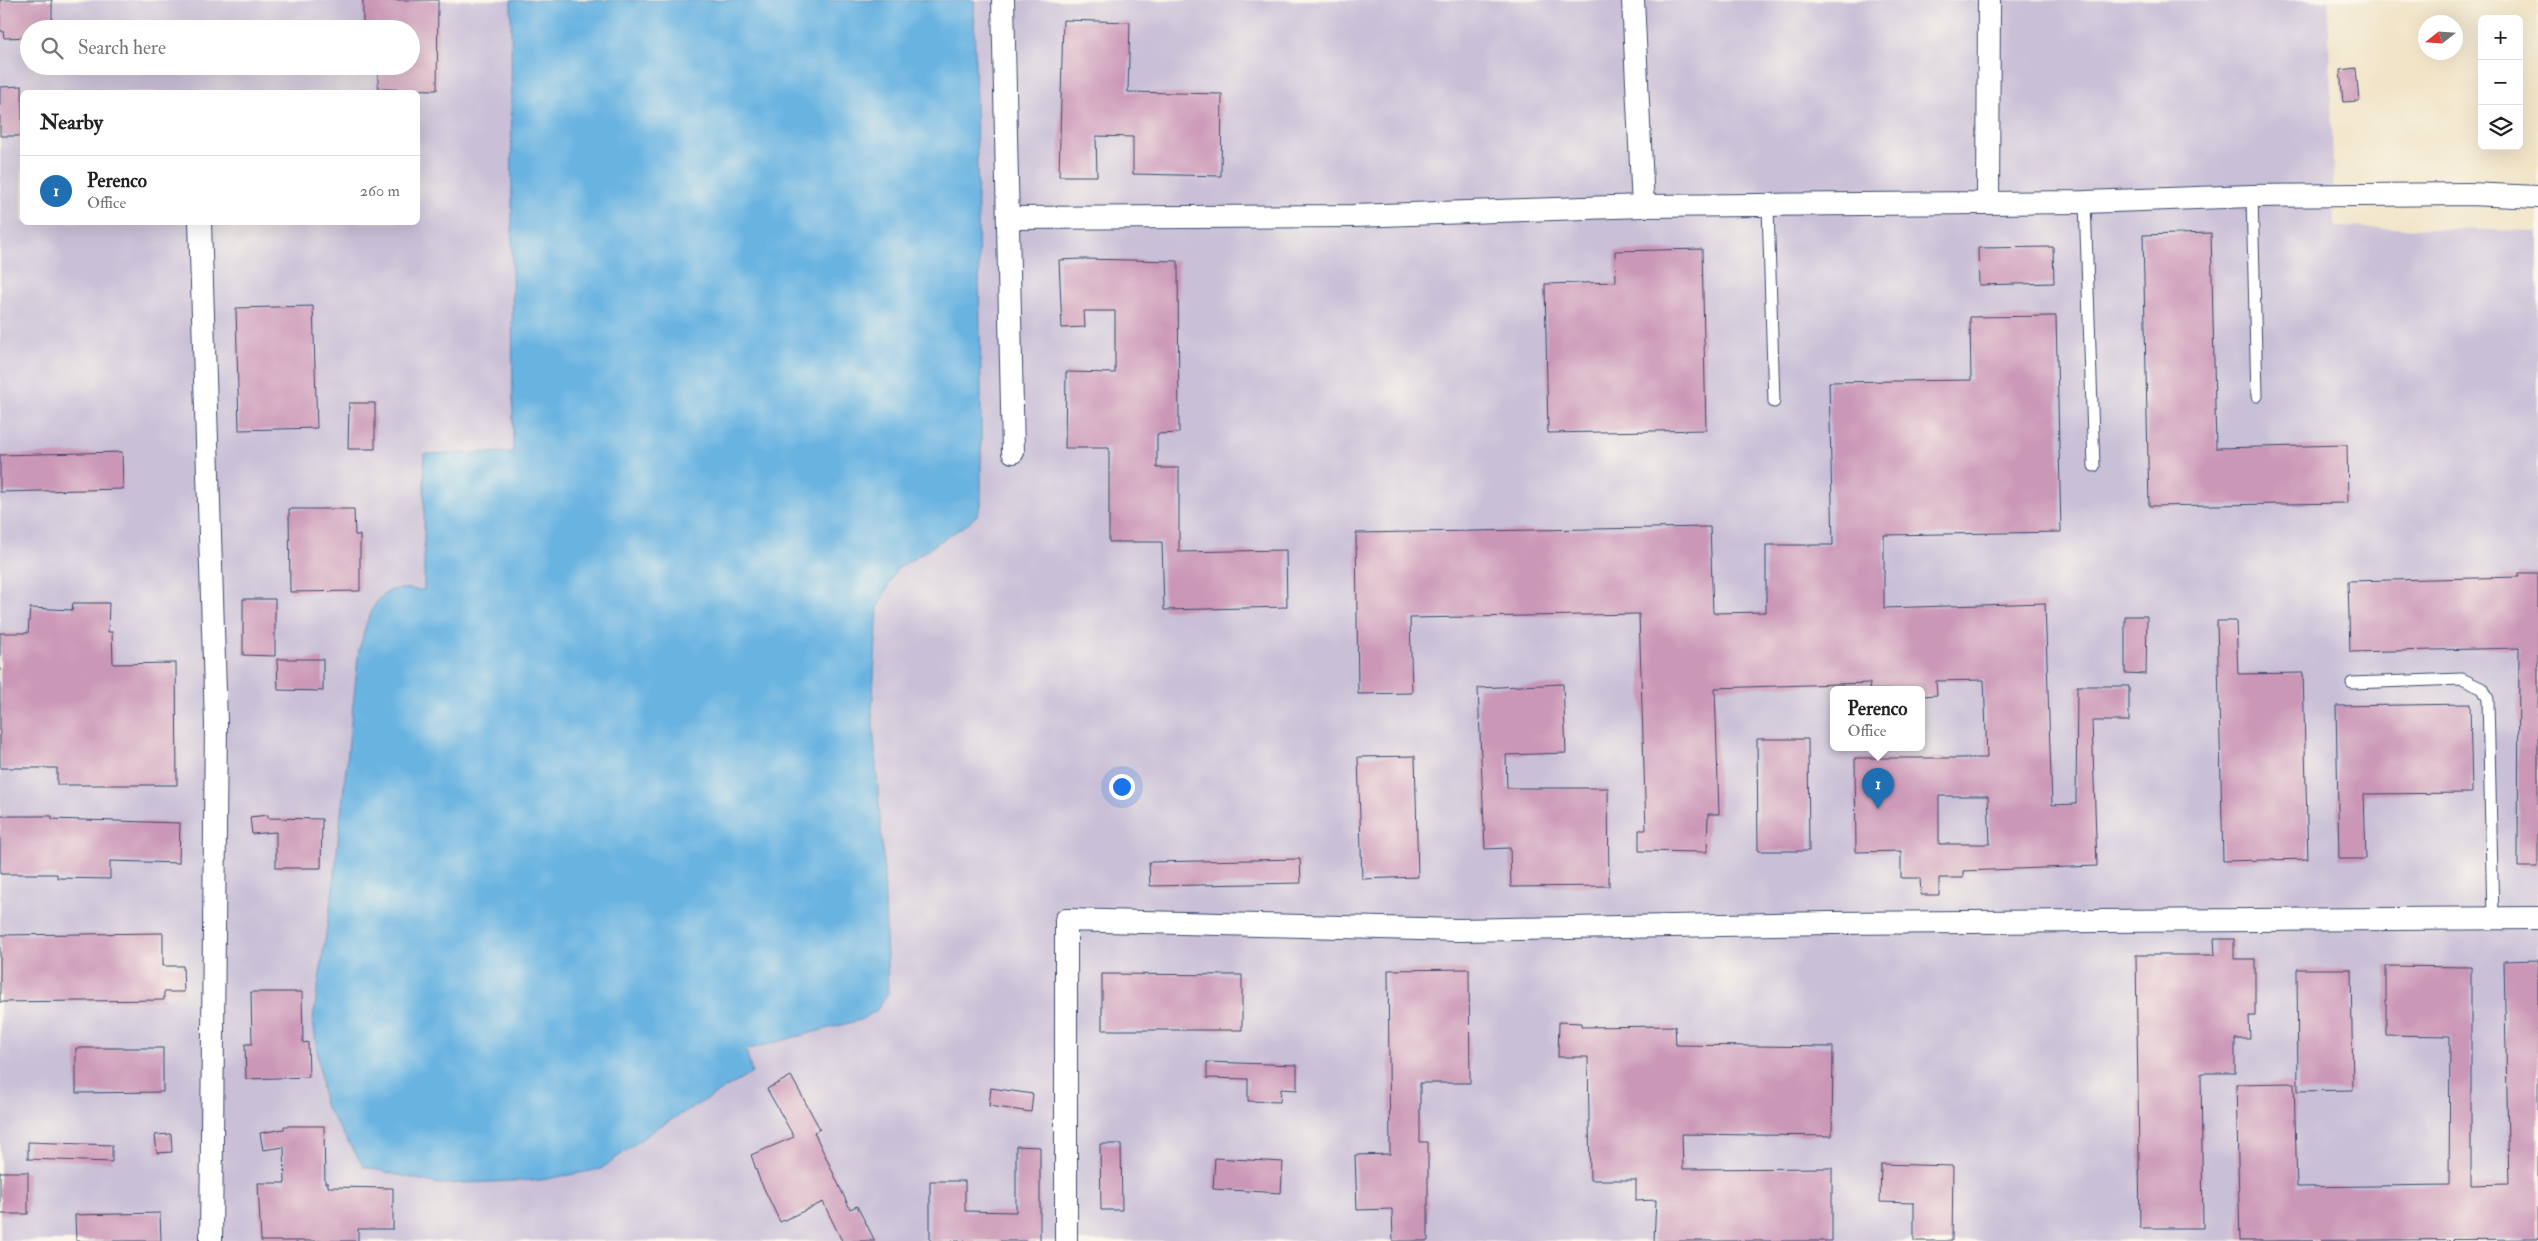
<!DOCTYPE html>
<html lang="en">
<head>
<meta charset="utf-8">
<style>
	:root { --surface:#fff; --page:#f2f2f2; --text:#202124; --muted:#757577; --line:#e0e0e0; --accent:#1f6fb2 }
	body { margin:0; font-family:"IM FELL Double Pica",serif; background:var(--page); color:var(--text) }
	.controls { position:absolute; right:15px; top:15px; display:grid; overflow:hidden; border-radius:8px; box-shadow:0 5px 20px #0002 }
	.controls button { width:45px; height:45px; display:grid; place-items:center; padding:0; border:0; border-bottom:1px solid var(--line); background:var(--surface); color:var(--text); font:25px sans-serif }
	.compass { position:absolute; left:2418px; top:15px; width:45px; height:45px; border-radius:50%; background:var(--surface); box-shadow:0 5px 20px #0002; rotate:253deg }
	.you { position:absolute; left:1121px; top:786px; width:18px; height:18px; margin:-12px; border:4px solid #fff; border-radius:50%; background:#1a73e8; box-shadow:0 0 0 8px #1a73e833 }
	.badge { display:grid; place-items:center; width:32px; height:32px; border-radius:50%; background:var(--accent); color:#fff; font-size:16px; font-weight:700 }
	.pin { position:absolute; translate:-50% -41px; filter:drop-shadow(0 1px 2px #0008) }
	.pin::after { content:''; position:absolute; top:26px; width:18px; height:15px; background:inherit; clip-path:polygon(0 0,100% 0,50% 100%) }
	.popup { position:absolute; left:1830px; top:686px; width:95px; height:65px; box-sizing:border-box; display:grid; place-content:center; border-radius:8px; background:var(--surface); filter:drop-shadow(0 1px 4px #0005); font-size:16px; white-space:nowrap; color:var(--muted) }
	.popup b { font-size:19px; color:var(--text) }
	.popup::after { content:''; position:absolute; left:50%; top:100%; margin-left:-10px; border:10px solid transparent; border-top-color:var(--surface) }
	.list { margin:0; padding:0; list-style:none }
	h2 { display:flex; justify-content:space-between; align-items:center; height:65px; margin:0; padding:0 20px; font-size:21px }
	h2 small { font-size:16px; font-weight:400; color:var(--muted) }
	.list li { display:grid; grid-template-columns:32px 1fr auto; gap:15px; align-items:center; box-sizing:border-box; height:70px; padding:0 20px; border-top:1px solid var(--line) }
	.list b { display:block; font-size:19px; white-space:nowrap }
	.list p { margin:0; font-size:16px; white-space:nowrap; color:var(--muted) }
	.list em { font-size:16px; font-style:normal; color:var(--muted) }
	.icon { flex:none; width:28px; height:28px; fill:none; stroke:currentColor; stroke-width:2; stroke-linecap:round; stroke-linejoin:round }
	.map { position:relative; flex:none; width:2538px; height:1241px; overflow:hidden }
	.search { position:absolute; background:var(--surface); box-shadow:0 5px 20px #0002; left:20px; top:20px; width:400px; height:55px; display:flex; align-items:center; gap:12px; box-sizing:border-box; padding:0 18px; border-radius:28px; color:var(--muted); font-size:19px }
	.panel { position:absolute; background:var(--surface); box-shadow:0 5px 20px #0002; left:20px; top:90px; width:400px; height:135px; border-radius:8px }
	.map>svg:first-child { display:block }
	.industrial { fill:#c9bfd7; fill-rule:evenodd }
	.water { fill:#69b3e1; stroke:#4271a0 }
	.building { fill:#cb97b7; fill-rule:evenodd }
	.lines { fill:none; stroke-linecap:round; stroke-linejoin:round }
	.service-casing { stroke:#3b4a6e; stroke-width:13 }
	.minor-casing { stroke:#3b4a6e; stroke-width:24 }
	.service { stroke:#fff; stroke-width:11 }
	.minor { stroke:#fff; stroke-width:22 }
</style>
</head>
<body>
<div class="map">
<svg width="2538" height="1241" viewBox="0 0 2538 1241">
	<rect width="100%" height="100%" fill="#fbf7ec"/>
	<filter id="ink" filterUnits="userSpaceOnUse"><feTurbulence type="fractalNoise" baseFrequency=".02" numOctaves="2"/><feDisplacementMap in="SourceGraphic" scale="10" xChannelSelector="R" yChannelSelector="G"/><feConvolveMatrix kernelMatrix="1 2 1 2 8 2 1 2 1" color-interpolation-filters="sRGB"/></filter>
	<filter id="wash" filterUnits="userSpaceOnUse"><feTurbulence type="fractalNoise" baseFrequency=".0096" numOctaves="4" result="noise"/><feDisplacementMap in="SourceGraphic" scale="20" xChannelSelector="R" yChannelSelector="G"/><feGaussianBlur stdDeviation="1.12" result="paint"/><feColorMatrix in="noise" values="0 0 0 0 0 0 0 0 0 0 0 0 0 0 0 0 0 1.4 0 .05"/><feComposite in="paint" operator="in"/></filter>
	<g filter="url(#wash)">
		<rect width="100%" height="100%" fill="#f1e4c7"/>
		<!-- industrial -->
		<path class="industrial" d="M0 0H511L513 452 424 454V590H393L359 650 333 887 313 1020 601 1169 657 1128 746 1050 860 1020 872 710 878 607 896 570 931 546 981 505V387L974 0H2328L2335 227 2538 231V1241H0ZM29 29H411V66H29ZM22 92H418V222H22ZM1834 690H1922V748H1834Z"/>
		<!-- water -->
		<path class="water" d="M511 0H974L981 387V505L978 514 970 522 896 570 878 607 872 710 884 871 888 993 876 1011 860 1020 746 1050 752 1073 657 1128 601 1169 541 1180 438 1184 364 1167 324 1104 313 1020 333 887 359 650C365 631 370 597 393 590 401 587 415 590 424 590V454L513 452Z"/>
		<g id="blocks">
			<!-- building -->
			<path class="building" d="M0 0H52V29H29V37L4 38 3 31H0Z
				M363 0H438L437 90 378 89V66H411V29H363Z
				M1063 20 1130 22 1128 92 1222 94 1221 176 1133 174V137L1096 136 1097 176H1059Z
				M2356 68 2359 101 2343 102 2340 70Z
				M22 86V136H0V87Z
				M2211 233 2216 448 2347 445 2348 503 2149 506 2143 235Z
				M2053 247 2054 283 1979 285 1978 248Z
				M1702 249 1706 430 1548 433 1545 284 1616 282 1615 251Z
				M1082 259 1178 261 1179 433 1157 434V468H1179V552L1286 550 1287 607 1164 610 1162 542H1109V448H1065L1066 372 1115 373V311H1084L1085 327 1062 328 1059 260Z
				M313 306 317 428 239 430 236 308Z
				M2056 316 2061 532 1884 535V608L2045 603 2052 805 2076 804 2077 686H2129V721H2092L2097 866 1963 871V878H1939V895H1921L1920 878H1901V851L1856 852 1855 758H1987L1984 680 1936 681 1937 695 1922 696V690H1869L1870 683 1715 688 1719 814H1708L1707 852 1639 851V830H1646L1639 614 1410 618 1412 693 1358 694 1356 533 1710 527 1713 613 1766 612V545H1833L1829 382 1971 380 1970 317ZM1939 796H1988L1990 844H1939Z
				M349 403H375V449H348Z
				M122 452 123 489 0 492V455Z
				M289 509H354L355 535H360V591L290 592Z
				M2519 573H2538V867H2518L2519 648 2350 652 2348 581 2519 577Z
				M243 599H275V656L243 655Z
				M73 603H109L108 632H112L113 664 176 663 177 785H57V768H0V633H28L30 608 72 610Z
				M2125 616H2147L2146 674 2125 673Z
				M2217 621H2236L2238 674 2303 673 2308 859 2223 861Z
				M277 659H323V691L278 690Z
				M1563 684 1566 753 1506 755 1507 788H1608L1609 886 1511 887 1510 848 1485 849 1478 688Z
				M2470 704 2472 793 2364 794 2366 859H2339L2336 706Z
				M1757 739H1808L1809 851H1758Z
				M1415 756 1418 877 1362 879 1358 757Z
				M268 815V818L322 819 321 868H276V832L252 834 250 817Z
				M0 816H52V819L180 823 179 863 110 861V879L57 878V874H0Z
				M1300 859 1301 883 1150 886 1149 862Z
				M163 933V966H183L184 992H164V1000L0 1002V935Z
				M2214 939H2234V959H2255V1016H2249L2250 1039H2235V1073H2201L2203 1228H2140L2136 955H2215Z
				M2538 960V1239L2240 1241 2236 1084 2294 1083 2297 1187 2449 1185 2450 1036 2386 1035V966L2471 967V1185L2509 1184 2504 961Z
				M1469 969 1470 1083H1420V1142H1428V1241H1393L1392 1209 1357 1210 1355 1155 1390 1154 1388 970Z
				M2297 969H2351L2353 1090 2298 1091Z
				M1102 974 1242 975V1030H1102Z
				M251 992H302L303 1043 308 1042 309 1077 246 1079 245 1044H252Z
				M1559 1022 1581 1023V1027L1675 1026 1676 1045 1833 1047 1832 1136 1682 1134 1683 1169 1832 1168V1241H1654L1656 1200 1636 1201V1180H1590L1588 1057H1558Z
				M76 1048H163V1092L76 1093Z
				M1207 1062 1297 1065V1090L1281 1089 1280 1102 1248 1101V1079L1207 1078Z
				M791 1076 820 1129 814 1132 850 1209 857 1206 875 1241H842L823 1202 780 1222 759 1178 751 1155 794 1137 767 1089Z
				M991 1088 1033 1094 1031 1112 989 1106Z
				M284 1126H324L325 1183H328V1187L393 1188V1229H358V1241H261L258 1183H285L284 1147 263 1150 260 1133 284 1129Z
				M171 1134 172 1152 157 1153 155 1135Z
				M28 1142 112 1145V1162L28 1159Z
				M1100 1144H1121L1122 1210H1101Z
				M1016 1146 1040 1147V1241H930V1181H965V1211L1016 1212Z
				M1215 1158 1283 1162 1281 1193 1213 1189Z
				M1881 1164 1953 1166 1952 1241H1914V1203L1880 1202Z
				M0 1172H28V1214H0Z
				M160 1213 161 1241H76L75 1215Z"/>
		</g>
	</g>
	<g filter="url(#ink)">
		<use href="#blocks" fill-opacity="0" stroke="#3b4a6e" stroke-width="1"/>
		<g class="lines">
			<defs>
				<path id="service" d="M2252 196 2257 396
					M2085 202 2094 466
					M1768 207 1774 402
					M2352 683 2462 679 2483 689 2488 699 2493 919"/>
				<path id="minor" d="M1003 0 1013 452
					M1633 0 1643 206
					M1988 202 1989 0
					M1008 218 1354 216 1643 206 2085 202 2252 196 2469 194 2538 197
					M200 222 216 723 211 1241
					M1066 1241V920L1459 930 1831 923 2538 918"/>
			</defs>
			<!-- service casing -->
			<use href="#service" class="service-casing"/>
			<!-- minor casing -->
			<use href="#minor" class="minor-casing"/>
			<!-- service -->
			<use href="#service" class="service"/>
			<!-- minor -->
			<use href="#minor" class="minor"/>
		</g>
	</g>
</svg>
<div class="controls">
<button>+</button>
<button>−</button>
<button><svg class="icon" aria-label="layers" viewBox="0 0 24 24"><path d="M12 4l9 5-9 5-9-5zM3 14l9 5 9-5"/></svg></button>
</div>
<svg class="compass" viewBox="-18 -18 36 36"><path d="M0-13l5 13h-10z" fill="#e53935"/><path d="M0 13l5-13h-10z" fill="#757577"/></svg>
<div class="you"></div>
<div class="pin badge" style="left:1878px;top:809px">1</div>
<div class="popup"><b>Perenco</b>Office</div>
<div class="search"><svg class="icon" aria-label="search" viewBox="0 0 24 24"><circle cx="10" cy="10" r="6"/><path d="M15 15l6 6"/></svg>Search here</div>
<section class="panel">
<h2>Nearby<small></small></h2>
<ul class="list">
<li><span class="badge">1</span><div><b>Perenco</b><p>Office</p></div><em>260 m</em></li>
</ul>
</section>
</div>
</body>
</html>
